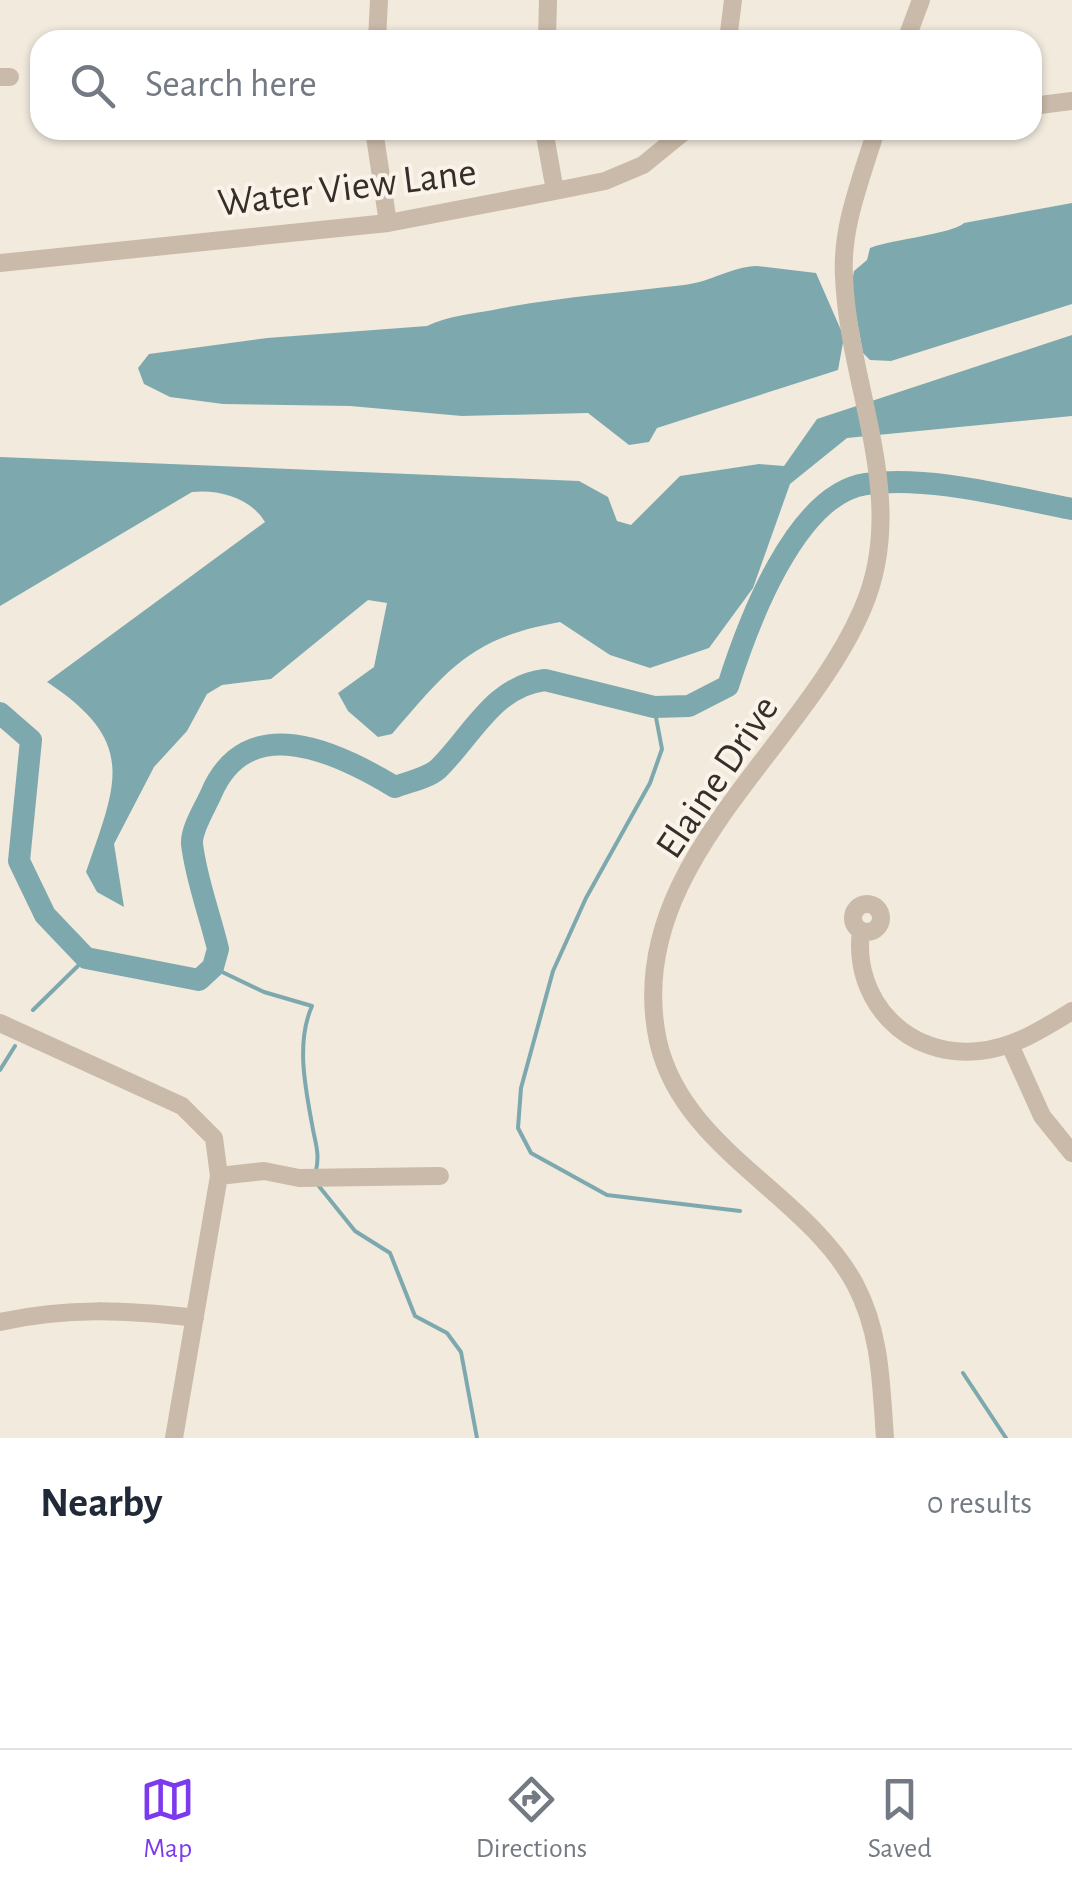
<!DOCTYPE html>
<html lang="en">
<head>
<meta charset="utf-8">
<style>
	:root { --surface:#fff; --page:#f2f2f3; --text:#1f2937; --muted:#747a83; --line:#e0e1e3; --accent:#7c3aed }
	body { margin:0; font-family:"Alegreya Sans",sans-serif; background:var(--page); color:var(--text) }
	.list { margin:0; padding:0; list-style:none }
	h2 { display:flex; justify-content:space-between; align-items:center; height:130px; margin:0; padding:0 40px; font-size:42px }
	h2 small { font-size:32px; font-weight:400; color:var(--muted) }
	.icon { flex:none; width:55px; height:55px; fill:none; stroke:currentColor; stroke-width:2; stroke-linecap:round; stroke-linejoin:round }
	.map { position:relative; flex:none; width:1072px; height:1438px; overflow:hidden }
	.search { position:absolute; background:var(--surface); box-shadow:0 2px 8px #0004; left:30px; right:30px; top:30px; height:110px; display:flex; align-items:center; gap:25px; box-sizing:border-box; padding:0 35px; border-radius:30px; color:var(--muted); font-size:38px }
	.sheet { height:310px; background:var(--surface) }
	nav { display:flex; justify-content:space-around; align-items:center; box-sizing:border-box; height:140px; border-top:2px solid var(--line); background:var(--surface); font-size:28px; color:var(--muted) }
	nav a { display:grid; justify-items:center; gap:5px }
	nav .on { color:var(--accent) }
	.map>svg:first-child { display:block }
	.water { fill:#7da9ae }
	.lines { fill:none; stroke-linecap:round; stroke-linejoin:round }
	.stream { stroke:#7da9ae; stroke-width:4 }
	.river { stroke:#7da9ae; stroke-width:22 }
	.minor { stroke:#cabaa9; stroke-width:18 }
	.labels { text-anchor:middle; stroke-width:8; stroke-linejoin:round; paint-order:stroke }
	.street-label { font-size:40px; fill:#372e29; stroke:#f9f3ea }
</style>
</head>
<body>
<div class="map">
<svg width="1072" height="1438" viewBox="0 0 1072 1438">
	<rect width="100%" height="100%" fill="#f2eadd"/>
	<!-- water -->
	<path class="water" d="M1072 203V304L891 361 870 360 863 353 851 288 854 271 867 260 870 248C893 239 953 234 964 223Z
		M757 266 816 273 844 337 838 370 657 428 649 442 629 445 588 413 462 416 350 406 223 404 170 397 144 384 138 368 149 354 267 338 427 326C449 316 470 314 493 310 557 297 620 293 684 285 711 282 730 267 757 266Z
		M1072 335V416L847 438 790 484 753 588 709 648 650 668 610 655 560 622C471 638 449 668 392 734L378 737 348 711 338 693 374 667 387 603 368 600 271 679 222 685 207 694 187 731 154 767 114 844 124 907 97 892 86 872C117 782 138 742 47 682L265 522C251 498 218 489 192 492L0 606V457L579 481 608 497 617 521 631 525 680 476 759 464 784 466 817 419Z"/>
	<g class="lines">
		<!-- stream -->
		<path class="stream" d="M654 707 662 749 650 783 586 898 553 971 521 1088 518 1128 531 1153 607 1195 740 1211
			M199 980 218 970 264 992 312 1006C296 1042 305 1086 312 1124 315 1143 320 1152 316 1171
			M33 1010 86 958
			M0 1070 15 1046
			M318 1185 355 1231 390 1253 415 1316 447 1333 461 1352 477 1438
			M963 1373 1006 1438"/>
		<!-- river -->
		<path class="river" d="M0 713 31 740 19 861 45 915 86 958 199 980 213 967 218 949C210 915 196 879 192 844 191 829 205 808 211 794 247 709 337 752 395 787 408 782 428 778 438 769 472 736 493 686 545 680L654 707 689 706 728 686C747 626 795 494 866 484 930 475 1009 497 1072 509"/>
		<!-- minor -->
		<path class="minor" d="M377 40 379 0
			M547 40 548 0
			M728 40 733 0
			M906 40 921 0
			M0 77H10
			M1032 106 1072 101
			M374 130 388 223
			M544 130 555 191
			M876 130C862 177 841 226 844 276 848 388 911 500 862 610 801 751 621 868 658 1041 682 1149 806 1193 855 1284 881 1333 881 1384 885 1438
			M0 263 388 223 555 191 605 181 643 165 686 130
			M853 918a14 14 0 1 1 28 0a14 14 0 1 1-28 0Z
			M861 931C852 1000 907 1059 979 1051 1013 1048 1043 1029 1072 1011
			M0 1023 182 1106 214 1138 219 1176 174 1438
			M1010 1045 1042 1116 1072 1153
			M219 1176 264 1171 299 1178 440 1176
			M0 1322C67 1307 127 1310 195 1318"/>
	</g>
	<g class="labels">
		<!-- street labels -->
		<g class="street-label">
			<text transform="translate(347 186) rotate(-7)" y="14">Water View Lane</text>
			<text transform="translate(716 776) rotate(-56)" y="14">Elaine Drive</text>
		</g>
	</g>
</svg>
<div class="search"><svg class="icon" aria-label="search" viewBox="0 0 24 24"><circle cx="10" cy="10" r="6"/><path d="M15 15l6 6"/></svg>Search here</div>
</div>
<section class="sheet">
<h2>Nearby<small>0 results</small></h2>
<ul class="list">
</ul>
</section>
<nav>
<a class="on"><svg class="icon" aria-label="map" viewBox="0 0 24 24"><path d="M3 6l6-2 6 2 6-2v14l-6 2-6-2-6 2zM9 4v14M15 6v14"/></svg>Map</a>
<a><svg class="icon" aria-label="directions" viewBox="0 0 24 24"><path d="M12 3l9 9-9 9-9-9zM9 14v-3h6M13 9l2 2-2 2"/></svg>Directions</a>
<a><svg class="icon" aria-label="saved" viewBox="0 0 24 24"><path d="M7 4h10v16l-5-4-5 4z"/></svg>Saved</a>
</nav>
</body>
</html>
